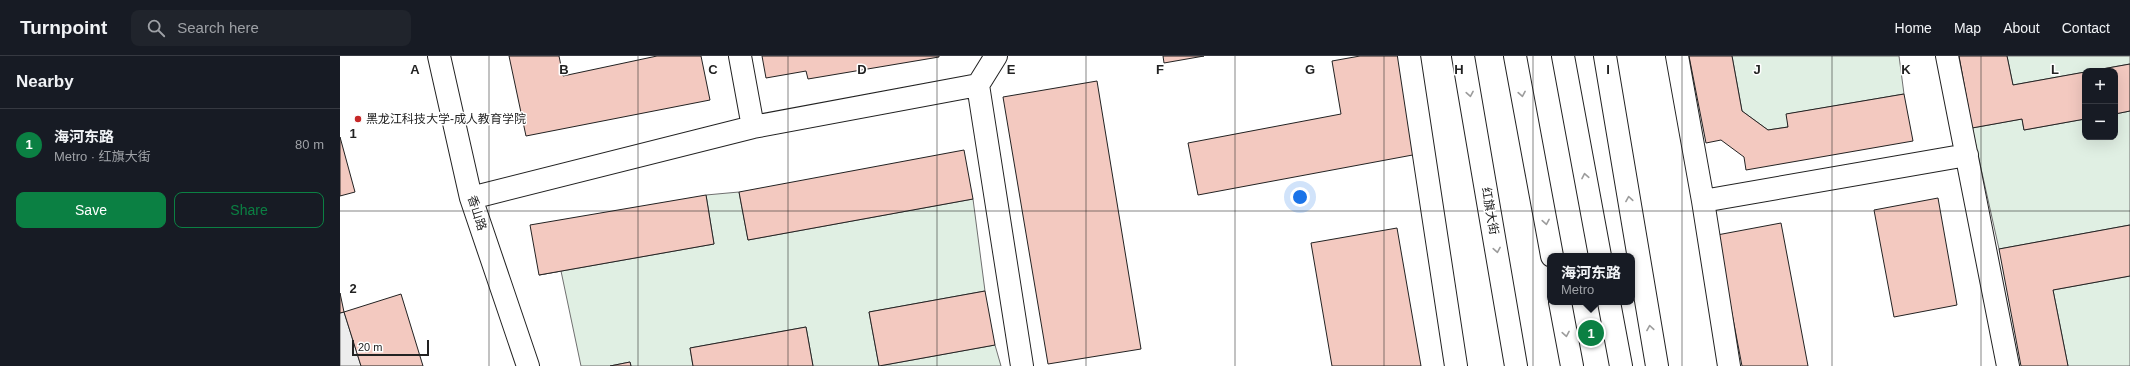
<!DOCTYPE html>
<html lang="en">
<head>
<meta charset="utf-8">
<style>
	:root { --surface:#171b24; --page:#20242c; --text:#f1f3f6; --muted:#9ea1a6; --line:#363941; --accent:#0b8043 }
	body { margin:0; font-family:Helvetica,"Noto Sans SC",sans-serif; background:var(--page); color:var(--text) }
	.controls { position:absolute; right:12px; top:12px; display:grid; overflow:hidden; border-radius:8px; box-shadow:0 4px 16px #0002 }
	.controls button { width:36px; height:36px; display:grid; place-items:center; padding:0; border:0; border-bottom:1px solid var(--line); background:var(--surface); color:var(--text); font:20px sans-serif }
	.scale { position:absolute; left:12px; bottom:10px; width:77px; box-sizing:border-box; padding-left:4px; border:2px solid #222; border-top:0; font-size:11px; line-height:14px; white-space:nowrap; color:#222; -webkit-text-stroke:3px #fff; paint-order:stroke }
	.you { position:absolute; left:960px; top:141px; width:14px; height:14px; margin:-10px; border:3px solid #fff; border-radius:50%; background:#1a73e8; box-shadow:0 0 0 6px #1a73e833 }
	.badge { display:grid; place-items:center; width:26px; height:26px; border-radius:50%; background:var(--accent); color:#fff; font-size:13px; font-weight:700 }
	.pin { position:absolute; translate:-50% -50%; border:2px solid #fff; box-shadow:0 1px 4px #0006 }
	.popup { position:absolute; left:1207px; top:197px; width:88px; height:52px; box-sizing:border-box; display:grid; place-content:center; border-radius:8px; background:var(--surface); filter:drop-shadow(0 1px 3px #0005); font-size:13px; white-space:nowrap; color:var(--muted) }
	.popup b { font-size:15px; color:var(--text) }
	.popup::after { content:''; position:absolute; left:50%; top:100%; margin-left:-8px; border:8px solid transparent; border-top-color:var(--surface) }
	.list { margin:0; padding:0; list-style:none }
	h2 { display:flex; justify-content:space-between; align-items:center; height:52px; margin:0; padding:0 16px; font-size:17px }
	h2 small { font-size:13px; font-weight:400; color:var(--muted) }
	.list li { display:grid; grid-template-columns:26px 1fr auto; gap:12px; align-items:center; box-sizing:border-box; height:72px; padding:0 16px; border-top:1px solid var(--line) }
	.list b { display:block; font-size:15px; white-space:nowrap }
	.list p { margin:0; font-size:13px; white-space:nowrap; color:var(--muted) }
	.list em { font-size:13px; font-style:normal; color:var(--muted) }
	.actions { display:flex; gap:8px; padding:12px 16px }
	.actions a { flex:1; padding:9px 0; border:1px solid var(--accent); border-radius:8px; text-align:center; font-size:14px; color:var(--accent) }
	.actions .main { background:var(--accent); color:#fff }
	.icon { flex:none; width:22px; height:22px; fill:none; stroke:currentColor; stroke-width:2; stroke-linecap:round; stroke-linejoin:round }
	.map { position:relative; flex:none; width:1790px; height:310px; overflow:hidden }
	header { display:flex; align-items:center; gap:24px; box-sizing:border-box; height:56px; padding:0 20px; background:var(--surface); border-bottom:1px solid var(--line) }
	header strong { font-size:19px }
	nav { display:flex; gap:22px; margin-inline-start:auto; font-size:14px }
	.search { width:280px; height:36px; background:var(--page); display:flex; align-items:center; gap:10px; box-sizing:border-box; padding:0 14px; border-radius:8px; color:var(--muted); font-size:15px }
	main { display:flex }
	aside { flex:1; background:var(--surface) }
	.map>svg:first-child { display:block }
	.green { fill:#e0efe3; stroke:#6f6f6f }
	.parking { fill:#ededed; stroke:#6f6f6f }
	.building { fill:#f3c9c0; stroke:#222 }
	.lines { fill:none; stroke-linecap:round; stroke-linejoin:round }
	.minor-casing { stroke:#222; stroke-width:24 }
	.major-casing { stroke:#222; stroke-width:24 }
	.minor { stroke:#fff; stroke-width:22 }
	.major { stroke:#fff; stroke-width:22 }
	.oneway { stroke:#9c9c9c }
	.grid { fill:none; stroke:#222; stroke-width:1; stroke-opacity:0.55 }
	.poi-dot { fill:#c62828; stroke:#fff; stroke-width:1.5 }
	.labels { text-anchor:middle; stroke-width:3; stroke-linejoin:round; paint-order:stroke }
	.poi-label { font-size:12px; fill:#222; stroke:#fff; text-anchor:start }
	.street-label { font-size:12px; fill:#222; stroke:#fff }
	.grid-label { font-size:13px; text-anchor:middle; font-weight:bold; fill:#222; stroke:#fff; stroke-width:3; stroke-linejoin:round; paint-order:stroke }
</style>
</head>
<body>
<header>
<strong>Turnpoint</strong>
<div class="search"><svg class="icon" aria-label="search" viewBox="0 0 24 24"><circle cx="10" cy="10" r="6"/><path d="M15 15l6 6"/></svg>Search here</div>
<nav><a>Home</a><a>Map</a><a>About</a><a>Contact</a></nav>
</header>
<main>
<aside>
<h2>Nearby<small></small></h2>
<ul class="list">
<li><span class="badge">1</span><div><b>海河东路</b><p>Metro · 红旗大街</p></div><em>80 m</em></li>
</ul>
<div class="actions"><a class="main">Save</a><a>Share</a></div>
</aside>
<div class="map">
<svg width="1790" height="310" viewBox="0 0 1790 310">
	<rect width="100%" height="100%" fill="#fff"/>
	<!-- green -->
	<path class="green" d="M1392 0H1559L1564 38 1447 58 1448 71 1428 74 1402 55Z
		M1667 0H1790V8L1673 29Z
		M1790 55V169L1659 193 1632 72 1682 63 1684 74 1745 63V81H1775V58Z
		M399 136 408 184 633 143 645 235 529 256 539 310 655 289 661 310H473L466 271 350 292 353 310H291L290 306 270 310H241L221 215 199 219 374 188 366 139Z
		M1790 220V310H1728L1713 234Z"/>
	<!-- parking -->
	<path class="parking" d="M4 256 21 310H0V257Z"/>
	<!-- building -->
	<path class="building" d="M169 0H219L223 20 317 0H361L370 44 186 80Z
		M422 0H599V1L468 23 466 15 426 22Z
		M823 0H864L824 7Z
		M1020 0H1059L1078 98 858 139 848 87 1001 58 992 5Z
		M1349 0H1392L1402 55 1428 74 1448 71 1446 58 1564 38 1573 85 1406 114 1404 101 1381 84 1366 87Z
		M1619 0H1667L1673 29 1745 16V63L1684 74 1682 63 1632 72Z
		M1790 8V55L1775 58V15H1751Z
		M757 25 801 293 708 308 663 41Z
		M0 81 15 136 0 140Z
		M624 94 633 143 408 184 399 136Z
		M366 139 374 188 199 219 190 169Z
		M1598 142 1617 249 1554 261 1534 154Z
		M1441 167 1468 310H1402L1377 179Z
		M1790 169V220L1713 234 1728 310H1681L1659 193Z
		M1057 172 1081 310H992L971 187Z
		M645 235 655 289 539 310 529 256Z
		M0 237 4 256 0 257Z
		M61 238 83 310H21L4 256Z
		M466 271 473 310H353L350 292Z
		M290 306 291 310H270Z"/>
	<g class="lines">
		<defs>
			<path id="minor" d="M99 0 131 142 188 310
				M400 0 413 71
				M1069 0 1116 310
				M1337 0 1363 145 1389 310
				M1607 0 1668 310
				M638 29 656 0
				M131 142 413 71 638 29 682 310
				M1363 145 1627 99"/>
			<path id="major" d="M1123 0 1176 310
				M1175 0 1212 200
				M1223 0 1260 200
				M1265 0 1317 310
				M1220 246 1232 310
				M1269 246 1281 310"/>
		</defs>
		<!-- minor casing -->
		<use href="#minor" class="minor-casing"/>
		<!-- major casing -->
		<use href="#major" class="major-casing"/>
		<!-- minor -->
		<use href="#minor" class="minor"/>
		<!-- major -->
		<use href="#major" class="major"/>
	</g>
	<!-- one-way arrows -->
	<defs><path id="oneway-chevron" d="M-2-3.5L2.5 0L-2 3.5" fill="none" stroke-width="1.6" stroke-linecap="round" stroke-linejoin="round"/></defs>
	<g class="oneway">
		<use href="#oneway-chevron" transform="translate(1130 38) rotate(80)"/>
		<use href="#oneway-chevron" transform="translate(1182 38) rotate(80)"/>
		<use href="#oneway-chevron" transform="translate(1245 120) rotate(-101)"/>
		<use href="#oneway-chevron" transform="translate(1289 143) rotate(-99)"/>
		<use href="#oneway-chevron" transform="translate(1206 166) rotate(80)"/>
		<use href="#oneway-chevron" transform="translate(1157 194) rotate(80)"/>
		<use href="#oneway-chevron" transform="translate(1310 272) rotate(-99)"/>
		<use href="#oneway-chevron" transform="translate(1226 278) rotate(80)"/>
	</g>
	<!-- grid -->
	<path class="grid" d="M149 0V310M298 0V310M448 0V310M597 0V310M746 0V310M895 0V310M1044 0V310M1193 0V310M1342 0V310M1492 0V310M1641 0V310M0 155H1790"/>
	<!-- markers -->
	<circle class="poi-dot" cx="18" cy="63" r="4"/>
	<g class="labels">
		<!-- poi labels -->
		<g class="poi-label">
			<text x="26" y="67">黑龙江科技大学-成人教育学院</text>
		</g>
		<!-- street labels -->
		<g class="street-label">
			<text transform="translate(1150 155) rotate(80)" y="4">红旗大街</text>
			<text transform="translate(137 157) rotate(72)" y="4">香山路</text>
		</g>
	</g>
	<g class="grid-label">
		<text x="75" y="18">A</text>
		<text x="224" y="18">B</text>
		<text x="373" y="18">C</text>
		<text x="522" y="18">D</text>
		<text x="671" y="18">E</text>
		<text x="820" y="18">F</text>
		<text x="970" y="18">G</text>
		<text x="1119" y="18">H</text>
		<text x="1268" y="18">I</text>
		<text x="1417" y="18">J</text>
		<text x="1566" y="18">K</text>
		<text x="1715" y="18">L</text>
		<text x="13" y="82">1</text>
		<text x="13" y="237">2</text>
	</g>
</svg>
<div class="controls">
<button>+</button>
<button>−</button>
</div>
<div class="scale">20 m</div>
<div class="you"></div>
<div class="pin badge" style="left:1251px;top:277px">1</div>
<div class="popup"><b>海河东路</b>Metro</div>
</div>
</main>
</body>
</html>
